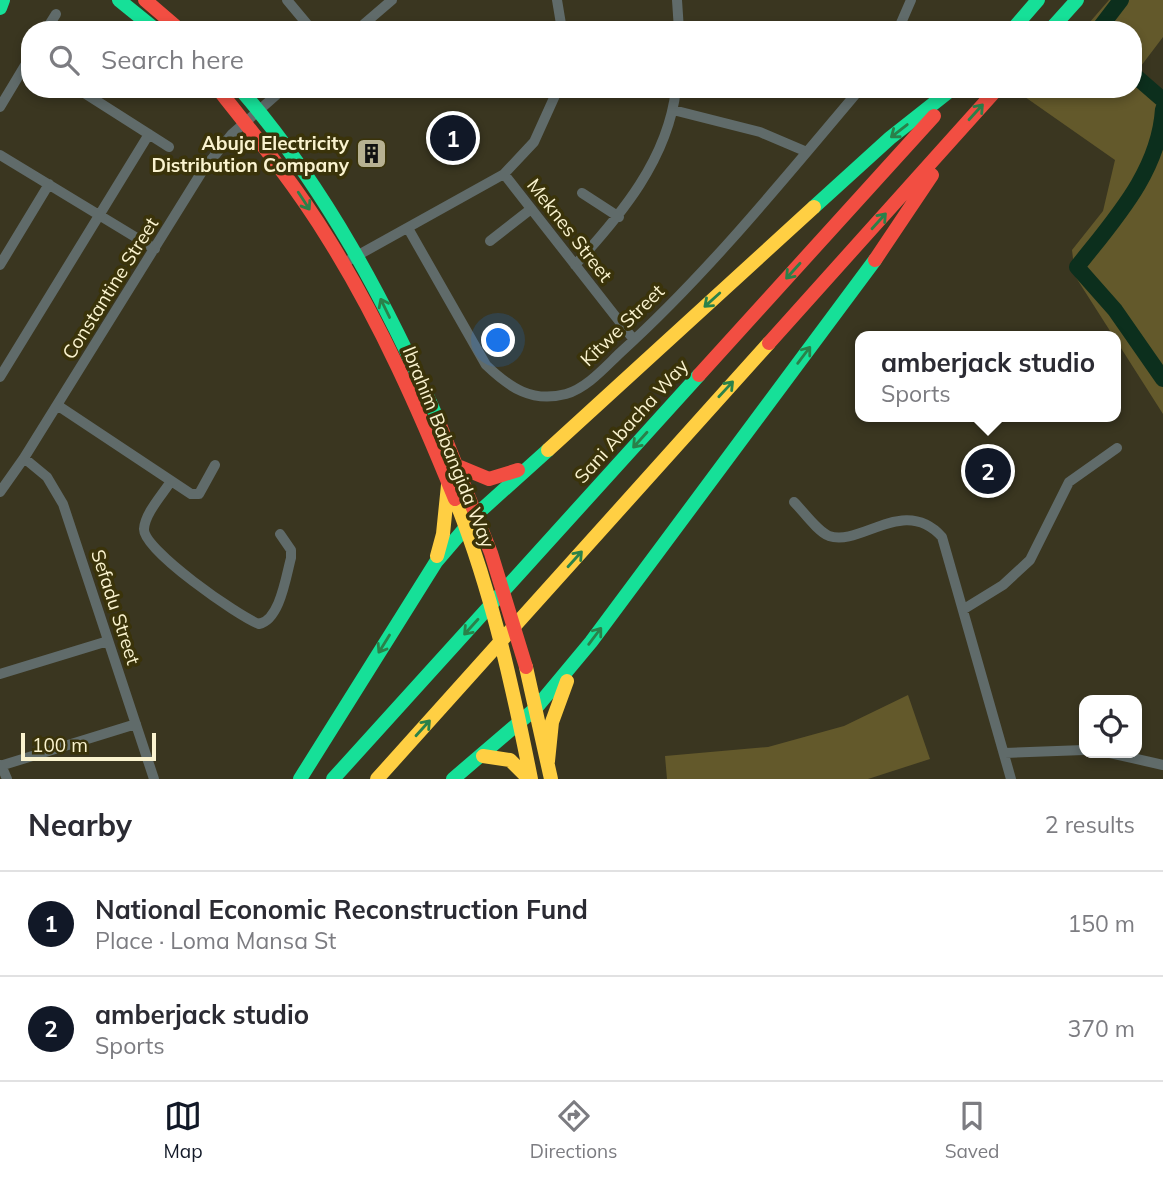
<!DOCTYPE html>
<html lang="en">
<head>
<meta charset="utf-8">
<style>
	:root { --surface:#fff; --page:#f2f2f3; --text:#2b2b33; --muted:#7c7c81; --line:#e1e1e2; --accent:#111827 }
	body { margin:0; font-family:Mulish,sans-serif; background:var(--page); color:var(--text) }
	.controls { position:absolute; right:21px; bottom:21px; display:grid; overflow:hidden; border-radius:14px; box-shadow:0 4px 10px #0003 }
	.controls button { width:63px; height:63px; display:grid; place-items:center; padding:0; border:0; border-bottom:2px solid var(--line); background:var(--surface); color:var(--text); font:35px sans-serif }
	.scale { position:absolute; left:21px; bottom:18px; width:135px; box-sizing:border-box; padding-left:7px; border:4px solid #faf3cf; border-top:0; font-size:19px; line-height:24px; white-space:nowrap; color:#faf3cf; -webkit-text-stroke:5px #3a330a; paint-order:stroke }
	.you { position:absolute; left:499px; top:341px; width:24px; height:24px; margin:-18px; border:5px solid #fff; border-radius:50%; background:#1a73e8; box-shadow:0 0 0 10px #1a73e833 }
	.badge { display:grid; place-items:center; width:46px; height:46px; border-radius:50%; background:var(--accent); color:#fff; font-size:23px; font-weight:700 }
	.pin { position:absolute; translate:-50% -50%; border:4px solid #fff; box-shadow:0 2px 7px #0006 }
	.popup { position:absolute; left:855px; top:331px; width:266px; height:91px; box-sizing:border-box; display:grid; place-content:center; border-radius:14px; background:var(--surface); filter:drop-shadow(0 2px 5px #0005); font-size:23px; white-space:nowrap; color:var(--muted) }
	.popup b { font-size:26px; color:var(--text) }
	.popup::after { content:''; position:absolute; left:50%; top:100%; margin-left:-14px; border:14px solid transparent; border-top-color:var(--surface) }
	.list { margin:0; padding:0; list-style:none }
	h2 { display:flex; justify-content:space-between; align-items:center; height:91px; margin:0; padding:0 28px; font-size:30px }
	h2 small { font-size:23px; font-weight:400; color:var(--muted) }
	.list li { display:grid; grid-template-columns:46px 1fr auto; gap:21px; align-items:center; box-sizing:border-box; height:105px; padding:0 28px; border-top:2px solid var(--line) }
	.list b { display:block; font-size:26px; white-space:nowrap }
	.list p { margin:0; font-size:23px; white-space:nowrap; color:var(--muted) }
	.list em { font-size:23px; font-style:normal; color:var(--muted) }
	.icon { flex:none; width:38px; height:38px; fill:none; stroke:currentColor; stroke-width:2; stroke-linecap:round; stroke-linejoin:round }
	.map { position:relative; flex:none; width:1163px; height:779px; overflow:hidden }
	.search { position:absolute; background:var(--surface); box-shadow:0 4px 10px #0003; left:21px; right:21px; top:21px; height:77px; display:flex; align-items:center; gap:18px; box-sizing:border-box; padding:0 24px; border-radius:28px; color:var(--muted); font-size:26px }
	.sheet { height:301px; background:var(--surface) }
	nav { display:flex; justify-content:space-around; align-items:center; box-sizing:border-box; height:98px; border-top:2px solid var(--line); background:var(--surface); font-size:19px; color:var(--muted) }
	nav a { display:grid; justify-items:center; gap:4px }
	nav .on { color:var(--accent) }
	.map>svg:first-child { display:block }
	.green { fill:#63592b }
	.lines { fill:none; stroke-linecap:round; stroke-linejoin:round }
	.river { stroke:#0c2f1d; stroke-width:16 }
	.street { stroke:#606b6a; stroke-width:10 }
	.fast { stroke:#16e098; stroke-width:14 }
	.slow { stroke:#ffcf43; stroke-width:14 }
	.jam { stroke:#f24e42; stroke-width:14 }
	.oneway { stroke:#2a814a }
	.labels { text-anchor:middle; stroke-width:7; stroke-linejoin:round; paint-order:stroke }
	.poi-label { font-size:19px; font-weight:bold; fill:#faf3cf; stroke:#3a330a; text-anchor:end }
	.street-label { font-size:19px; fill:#faf3cf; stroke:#3a330a }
</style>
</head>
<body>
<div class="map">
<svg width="1163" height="779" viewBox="0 0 1163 779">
	<rect width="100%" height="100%" fill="#3a3620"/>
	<!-- green -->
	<path class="green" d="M1109 0H1163V37L1138 70 1163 95V414L1075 276 1072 250 1103 211 1115 160 1025 97 1031 89H1133V30H1083Z
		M908 695 930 759 868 779H667L665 756 768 747 844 726Z"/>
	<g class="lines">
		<!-- river -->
		<path class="river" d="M1098 30 1121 0
			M1133 74 1163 100
			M1163 109C1159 172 1114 220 1077 267L1115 310 1163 379"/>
		<!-- street -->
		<path class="street" d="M287 0 312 30
			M557 0 562 30
			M677 0 679 30
			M46 30 56 14
			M357 30 392 0
			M898 30 911 0
			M78 89 169 147
			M0 107 30 57
			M673 110 760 132 807 152
			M0 155 155 249
			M504 174 634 340
			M582 193 619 217
			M409 230 486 365C510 388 532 403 566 394 587 388 605 367 621 352 708 273 784 179 860 89
			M490 241 531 209
			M344 263 504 174 534 142 558 89
			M0 265 49 184
			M575 265C621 215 668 159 676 89
			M0 377 149 134
			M57 405 191 494H199L215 465
			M24 458 47 477 63 504 154 779
			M171 481C163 494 145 513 144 529 143 550 238 616 259 624 280 620 286 576 291 558V550L280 534
			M0 492 24 458 203 170 232 134 283 89
			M794 502C804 512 817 531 829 536 861 547 904 495 942 537L1011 779
			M964 609 1003 585 1030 560 1069 482 1117 448
			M0 674 108 641
			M1005 753 1084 750
			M1110 753 1163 765
			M1 765 7 779
			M0 766 136 724"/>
		<!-- fast -->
		<path class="fast" d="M119 0 156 30
			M0 8 3 0
			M1012 30 1038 0
			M1050 30 1077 0
			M240 89C325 187 386 302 438 420
			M814 207 890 138 952 89
			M300 779 436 562 478 513 548 450
			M333 779 699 375
			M453 779 536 708 591 642 875 260"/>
		<!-- slow -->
		<path class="slow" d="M548 450 814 207
			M455 499C491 589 512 684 531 779
			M437 556 443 534 448 485
			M526 667 551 779
			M483 756 510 760 529 779
			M548 761 552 722 567 681
			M377 779 769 343"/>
		<!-- jam -->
		<path class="jam" d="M145 0 180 30
			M218 89C257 138 296 186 329 240 380 322 419 410 455 499
			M875 260 932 175
			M769 343 997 89
			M699 375 934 116
			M438 420 491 553 526 667
			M460 467 489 479 518 470"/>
	</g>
	<!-- one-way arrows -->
	<defs><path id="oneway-shaft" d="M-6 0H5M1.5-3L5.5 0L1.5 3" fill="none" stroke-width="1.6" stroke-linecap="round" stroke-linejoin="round" transform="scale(1.75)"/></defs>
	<g class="oneway">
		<use href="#oneway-shaft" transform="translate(976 112) rotate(-48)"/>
		<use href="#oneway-shaft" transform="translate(899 131) rotate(142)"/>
		<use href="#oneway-shaft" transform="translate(304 201) rotate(57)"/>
		<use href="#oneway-shaft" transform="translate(879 221) rotate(-48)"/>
		<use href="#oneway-shaft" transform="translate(793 271) rotate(132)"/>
		<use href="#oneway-shaft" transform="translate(712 300) rotate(138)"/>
		<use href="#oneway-shaft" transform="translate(385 308) rotate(-116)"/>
		<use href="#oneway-shaft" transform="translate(804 355) rotate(-53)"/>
		<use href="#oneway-shaft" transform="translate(726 389) rotate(-47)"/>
		<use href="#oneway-shaft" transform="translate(640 440) rotate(132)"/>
		<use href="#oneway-shaft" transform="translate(575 559) rotate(-48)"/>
		<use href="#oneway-shaft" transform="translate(471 627) rotate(132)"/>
		<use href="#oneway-shaft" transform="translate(595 636) rotate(-53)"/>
		<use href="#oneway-shaft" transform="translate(384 644) rotate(122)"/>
		<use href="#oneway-shaft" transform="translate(423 728) rotate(-48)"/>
	</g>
	<!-- icons -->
	<defs>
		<symbol id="building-square" viewBox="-11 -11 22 22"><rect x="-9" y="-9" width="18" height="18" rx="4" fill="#b7b192" stroke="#3a330a"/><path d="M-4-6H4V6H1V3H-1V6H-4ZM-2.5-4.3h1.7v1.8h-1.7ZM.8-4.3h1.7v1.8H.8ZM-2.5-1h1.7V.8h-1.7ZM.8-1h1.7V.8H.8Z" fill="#111"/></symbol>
	</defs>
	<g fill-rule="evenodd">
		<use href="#building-square" x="354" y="136" width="35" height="35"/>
	</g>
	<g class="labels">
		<!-- poi labels -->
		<g class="poi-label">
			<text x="349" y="150">Abuja Electricity<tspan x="349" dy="22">Distribution Company</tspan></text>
		</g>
		<!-- street labels -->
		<g class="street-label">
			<text transform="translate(570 230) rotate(52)" y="7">Meknes Street</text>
			<text transform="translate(110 288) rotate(-58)" y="7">Constantine Street</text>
			<text transform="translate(622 325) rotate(-44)" y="7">Kitwe Street</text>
			<text transform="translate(631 421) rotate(-48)" y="7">Sani Abacha Way</text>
			<text transform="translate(449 447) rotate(68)" y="7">Ibrahim Babangida Way</text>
			<text transform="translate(116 607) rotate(72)" y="7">Sefadu Street</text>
		</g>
	</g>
</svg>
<div class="controls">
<button><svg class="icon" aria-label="locate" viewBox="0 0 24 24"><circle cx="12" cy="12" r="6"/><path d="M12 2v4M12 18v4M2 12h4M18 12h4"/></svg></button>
</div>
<div class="scale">100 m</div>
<div class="you"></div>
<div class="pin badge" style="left:453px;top:138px">1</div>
<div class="pin badge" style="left:988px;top:471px">2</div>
<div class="popup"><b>amberjack studio</b>Sports</div>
<div class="search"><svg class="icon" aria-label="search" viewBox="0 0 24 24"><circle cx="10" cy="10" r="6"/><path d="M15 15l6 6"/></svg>Search here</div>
</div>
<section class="sheet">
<h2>Nearby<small>2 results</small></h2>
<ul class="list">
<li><span class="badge">1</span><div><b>National Economic Reconstruction Fund</b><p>Place · Loma Mansa St</p></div><em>150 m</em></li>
<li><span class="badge">2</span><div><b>amberjack studio</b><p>Sports</p></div><em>370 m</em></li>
</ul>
</section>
<nav>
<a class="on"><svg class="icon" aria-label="map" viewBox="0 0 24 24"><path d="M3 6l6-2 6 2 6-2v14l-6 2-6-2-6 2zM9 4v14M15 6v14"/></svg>Map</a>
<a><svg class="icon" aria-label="directions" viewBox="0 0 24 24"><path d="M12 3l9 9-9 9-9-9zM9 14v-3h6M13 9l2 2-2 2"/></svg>Directions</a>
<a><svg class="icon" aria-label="saved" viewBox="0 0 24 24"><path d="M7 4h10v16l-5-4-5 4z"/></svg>Saved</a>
</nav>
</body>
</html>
